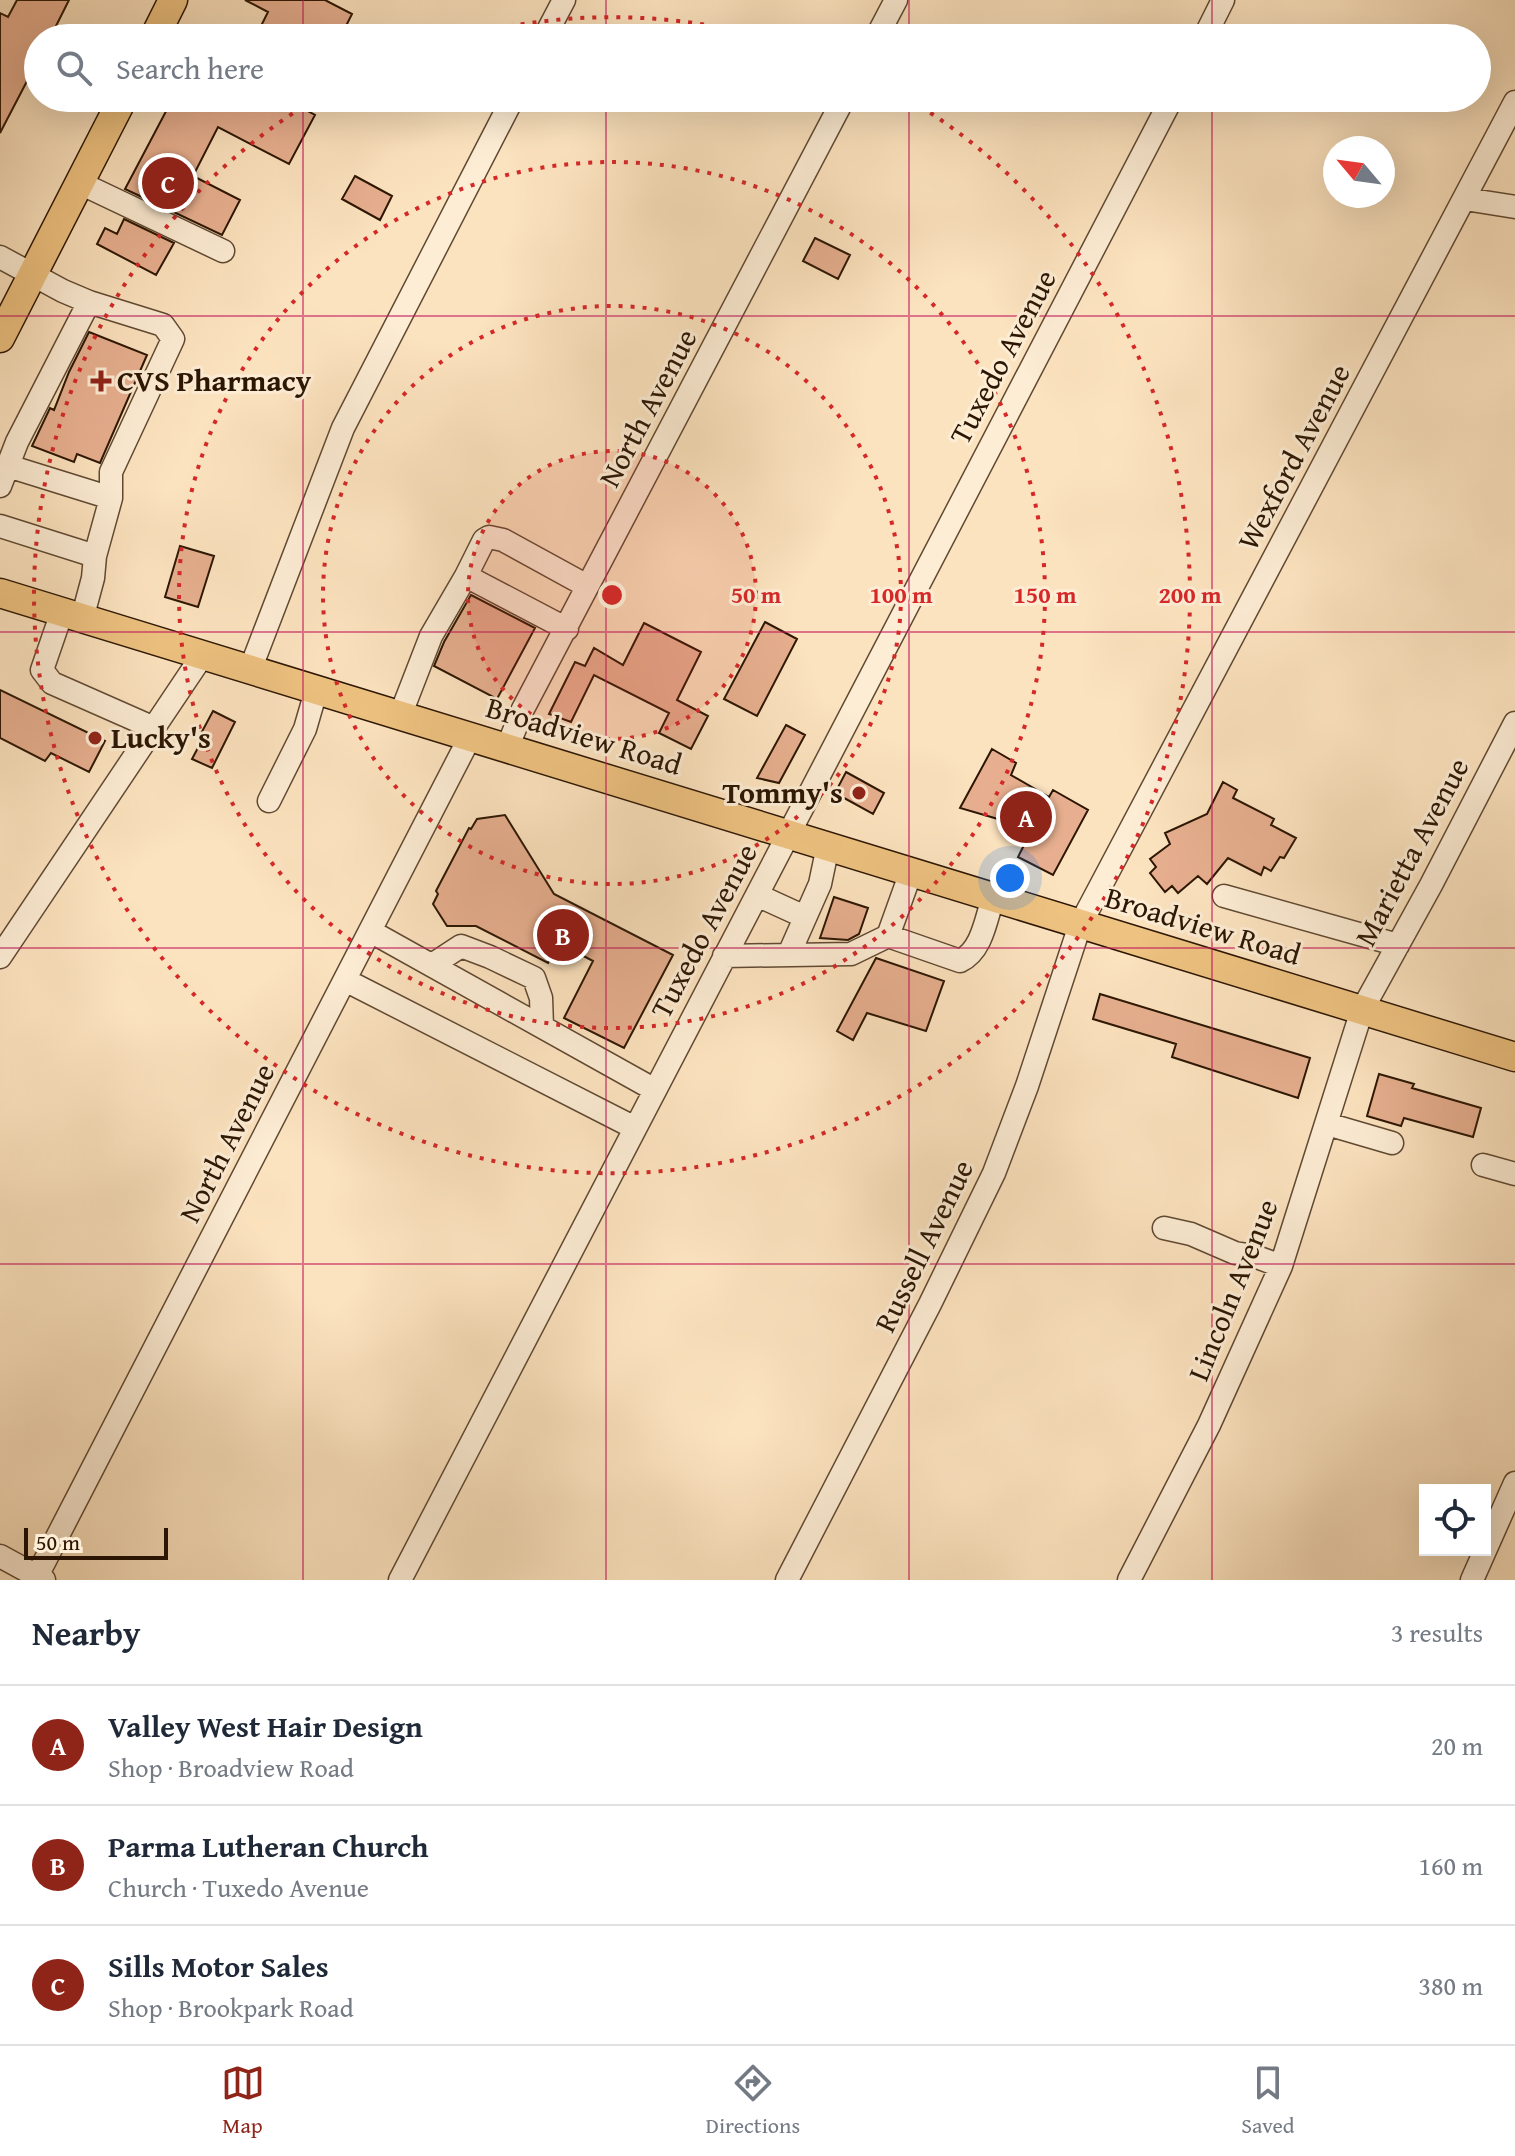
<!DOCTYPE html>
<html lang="en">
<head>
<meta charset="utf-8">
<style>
	:root { --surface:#fff; --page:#f2f2f3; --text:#1f2937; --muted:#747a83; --line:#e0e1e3; --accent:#8f2418 }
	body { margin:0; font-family:"Gentium Book Plus",serif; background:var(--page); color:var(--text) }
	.controls { position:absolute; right:24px; bottom:24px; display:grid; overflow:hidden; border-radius:0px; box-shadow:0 8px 32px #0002 }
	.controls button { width:72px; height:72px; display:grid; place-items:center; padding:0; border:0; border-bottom:2px solid var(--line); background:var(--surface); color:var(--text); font:40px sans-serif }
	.compass { position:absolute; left:1323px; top:136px; width:72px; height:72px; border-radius:50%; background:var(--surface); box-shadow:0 8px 32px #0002; rotate:299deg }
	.scale { position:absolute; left:24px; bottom:20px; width:144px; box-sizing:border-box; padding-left:8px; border:4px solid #2c1603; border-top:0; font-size:22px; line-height:28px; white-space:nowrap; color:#2c1603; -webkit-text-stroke:6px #fdedd5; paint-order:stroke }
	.you { position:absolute; left:1010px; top:878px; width:28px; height:28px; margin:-20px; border:6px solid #fff; border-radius:50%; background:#1a73e8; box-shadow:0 0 0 12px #1a73e833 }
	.badge { display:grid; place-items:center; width:52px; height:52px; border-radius:50%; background:var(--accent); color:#fff; font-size:26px; font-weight:700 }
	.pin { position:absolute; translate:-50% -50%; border:4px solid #fff; box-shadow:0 2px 8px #0006 }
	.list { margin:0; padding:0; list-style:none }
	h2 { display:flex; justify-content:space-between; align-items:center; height:104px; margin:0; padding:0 32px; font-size:34px }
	h2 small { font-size:26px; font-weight:400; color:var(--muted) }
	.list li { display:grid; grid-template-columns:52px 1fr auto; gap:24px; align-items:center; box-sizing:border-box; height:120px; padding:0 32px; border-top:2px solid var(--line) }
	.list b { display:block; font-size:30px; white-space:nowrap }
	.list p { margin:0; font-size:26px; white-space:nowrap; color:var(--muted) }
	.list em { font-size:26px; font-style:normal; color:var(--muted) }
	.icon { flex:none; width:44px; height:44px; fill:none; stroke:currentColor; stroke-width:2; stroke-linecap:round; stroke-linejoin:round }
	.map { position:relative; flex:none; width:1515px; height:1580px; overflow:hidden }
	.search { position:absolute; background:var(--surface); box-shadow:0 8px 32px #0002; left:24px; right:24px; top:24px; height:88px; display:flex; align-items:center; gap:20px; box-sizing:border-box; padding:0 28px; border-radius:44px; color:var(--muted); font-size:30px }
	.sheet { height:464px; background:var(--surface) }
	nav { display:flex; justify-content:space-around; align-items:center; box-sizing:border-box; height:112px; border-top:2px solid var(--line); background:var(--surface); font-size:22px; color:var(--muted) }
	nav a { display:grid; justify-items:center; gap:4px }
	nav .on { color:var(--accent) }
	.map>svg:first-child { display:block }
	.building { fill:#e7af8f; stroke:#2c1603; stroke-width:2 }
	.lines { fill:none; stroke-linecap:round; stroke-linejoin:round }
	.minor-casing { stroke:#604932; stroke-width:25 }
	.major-casing { stroke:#2c1603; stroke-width:31 }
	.minor { stroke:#fdedd5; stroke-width:22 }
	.major { stroke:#eec280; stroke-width:28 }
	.grid { fill:none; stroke:#c2185b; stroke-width:2; stroke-opacity:0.55 }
	.ring { fill:none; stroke:#d62828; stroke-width:4; stroke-dasharray:4 8 }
	.poi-dot { fill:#8f2418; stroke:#fdedd5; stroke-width:3 }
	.labels { text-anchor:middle; stroke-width:6; stroke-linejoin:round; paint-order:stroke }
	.street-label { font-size:30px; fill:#2c1603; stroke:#fdedd5 }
	.poi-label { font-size:30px; font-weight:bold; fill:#2c1603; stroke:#fdedd5; text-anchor:start }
	.centre { fill:#d62828; stroke:#fdedd5; stroke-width:4 }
	.ring-label { font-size:24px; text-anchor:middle; font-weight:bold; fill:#d62828; stroke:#fdedd5; stroke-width:6; stroke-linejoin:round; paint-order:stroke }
</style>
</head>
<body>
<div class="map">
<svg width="1515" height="1580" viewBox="0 0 1515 1580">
	<rect width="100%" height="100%" fill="#fce3bf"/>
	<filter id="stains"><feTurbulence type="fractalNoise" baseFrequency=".0025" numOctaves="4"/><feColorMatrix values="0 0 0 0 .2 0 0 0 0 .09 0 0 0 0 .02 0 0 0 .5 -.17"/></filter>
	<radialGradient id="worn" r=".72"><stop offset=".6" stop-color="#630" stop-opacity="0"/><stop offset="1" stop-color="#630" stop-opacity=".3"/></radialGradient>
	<!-- building -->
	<path class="building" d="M17 0H69L50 38H38V60L0 133V13L8 17Z
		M245 0H325L352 14 340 38H255L268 12Z
		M173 98H313L306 110 315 115 289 164 218 127 193 176 240 200 222 235 125 189Z
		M355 176 392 196 380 220 342 199Z
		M124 219 174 243 156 275 97 244 105 228 117 234Z
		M815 238 850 255 838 279 803 261Z
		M89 332 147 355 100 463 77 454 74 462 32 446 50 408 54 410 69 372Z
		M180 546 214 556 198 607 165 597Z
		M471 595 535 628 497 699 434 666 444 642Z
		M765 622 797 639 757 716 724 699Z
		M644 623 701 652 677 700 708 716 691 749 659 733 669 713 594 675 571 722 549 714 575 662 585 666 594 648 623 665Z
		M0 690 105 741 89 772 51 753 45 761 0 738Z
		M213 711 235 722 212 768 192 759 201 742 198 739Z
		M786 725 805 735 779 783 757 778Z
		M992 749 1016 763 1011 775 1049 797 1053 790 1088 810 1053 875 1018 857 1032 829 960 808Z
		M846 772 884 793 873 814 835 793Z
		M1223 782 1237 790 1233 798 1274 819 1271 825 1296 838 1284 858 1280 857 1271 871 1264 867 1261 875 1228 858 1207 884 1198 876 1178 893 1172 886 1165 892 1150 873 1156 867 1150 859 1170 844 1165 833 1207 814Z
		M505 815 554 894 673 955 624 1048 564 1018 593 961 559 943 548 963 476 926H447L433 904 438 894 436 891 469 828 471 829 477 819Z
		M834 897 868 908 859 934 848 940 820 938Z
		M876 958 944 981 926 1031 867 1013 853 1040 837 1031Z
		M1100 994 1310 1058 1298 1098 1172 1057 1176 1044 1093 1019Z
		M1379 1074 1414 1084 1412 1088 1481 1108 1473 1137 1404 1118 1401 1126 1367 1116Z"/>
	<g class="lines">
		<defs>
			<path id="minor" d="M544 38 564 0
				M876 38 896 0
				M1204 38 1223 0
				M80 183 223 251
				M1465 199 1515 207
				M0 257 63 291 89 302 17 442 0 486
				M89 302 163 325 173 339 111 472V498
				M8 466 111 498 95 556
				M0 526 95 556 93 578 82 619
				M466 576 484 540 489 537 503 540 587 586
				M62 612 42 670 52 683 154 728
				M250 670 343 428 513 98
				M400 716 431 636 466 576 567 629
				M507 748 523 709 844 98
				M269 801 305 729 316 691
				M757 895 805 917
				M1224 896 1398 945
				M370 931 655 1090
				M888 936 911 872
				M789 954 820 884 828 846
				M724 956 851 954 888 936 960 961C982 951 986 919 993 898
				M0 957 202 656
				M432 965 461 946 490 957 534 978 541 998 542 1026
				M345 980 635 1128
				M1327 1124 1392 1143
				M1483 1165 1515 1174
				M1164 1228 1191 1234 1235 1253 1254 1256 1281 1266
				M0 1556 44 1580
				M37 1576 470 737
				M400 1580 1172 98
				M787 1580 930 1304 994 1173 1027 1086 1080 925 1515 102
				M1129 1580 1209 1425 1281 1266 1362 1010 1431 885 1515 723
				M1472 1580 1515 1483"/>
			<path id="major" d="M154 38 173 0
				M0 338 123 98
				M0 593 1515 1057"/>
		</defs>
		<!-- minor casing -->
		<use href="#minor" class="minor-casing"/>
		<!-- major casing -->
		<use href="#major" class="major-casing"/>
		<!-- minor -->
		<use href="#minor" class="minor"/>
		<!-- major -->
		<use href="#major" class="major"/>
	</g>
	<!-- grid -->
	<path class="grid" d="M303 0V38M606 0V38M909 0V38M1212 0V38M303 98V1580M606 98V1580M909 98V1580M1212 98V1580M0 316H1515M0 632H1515M0 948H1515M0 1264H1515"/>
	<!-- distance rings -->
	<circle cx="612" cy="595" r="144" fill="#d62828" fill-opacity=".12"/>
	<g class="ring">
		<circle cx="612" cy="595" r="144"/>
		<circle cx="612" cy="595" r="289"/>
		<circle cx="612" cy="595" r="433"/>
		<path d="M462 37A578 578 0 0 1 762 37M910 100A578 578 0 1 1 314 100"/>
	</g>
	<!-- markers -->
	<g class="poi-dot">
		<path d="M97 369h8v8h8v8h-8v8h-8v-8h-8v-8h8z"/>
		<circle cx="95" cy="738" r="8"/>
		<circle cx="859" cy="793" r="8"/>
	</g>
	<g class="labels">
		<!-- street labels -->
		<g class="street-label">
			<text transform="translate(1003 357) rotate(-62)" y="10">Tuxedo Avenue</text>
			<text transform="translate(648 408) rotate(-62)" y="10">North Avenue</text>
			<text transform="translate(1294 457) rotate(-62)" y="10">Wexford Avenue</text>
			<text transform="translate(584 736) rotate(17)" y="10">Broadview Road</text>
			<text transform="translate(1412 852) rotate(-62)" y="10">Marietta Avenue</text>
			<text transform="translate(1203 926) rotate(17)" y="10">Broadview Road</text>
			<text transform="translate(704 931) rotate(-62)" y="10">Tuxedo Avenue</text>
			<text transform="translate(227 1143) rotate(-63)" y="10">North Avenue</text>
			<text transform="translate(924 1246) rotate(-64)" y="10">Russell Avenue</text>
			<text transform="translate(1233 1290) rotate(-68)" y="10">Lincoln Avenue</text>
		</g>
		<!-- poi labels -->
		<g class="poi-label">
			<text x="117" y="391">CVS Pharmacy</text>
			<text x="111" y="748">Lucky's</text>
			<text x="843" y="803" text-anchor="end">Tommy's</text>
		</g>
	</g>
	<circle cx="612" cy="595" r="12" class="centre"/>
	<g class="ring-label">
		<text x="756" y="603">50 m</text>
		<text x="901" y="603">100 m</text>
		<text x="1045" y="603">150 m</text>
		<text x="1190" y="603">200 m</text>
	</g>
	<rect width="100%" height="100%" filter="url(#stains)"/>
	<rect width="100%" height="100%" fill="url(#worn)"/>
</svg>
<div class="controls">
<button><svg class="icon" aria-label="locate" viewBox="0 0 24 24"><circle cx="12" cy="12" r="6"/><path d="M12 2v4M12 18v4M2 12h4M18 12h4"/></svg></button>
</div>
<svg class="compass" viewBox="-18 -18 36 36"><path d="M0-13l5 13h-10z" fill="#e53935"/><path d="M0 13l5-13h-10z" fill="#747a83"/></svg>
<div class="scale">50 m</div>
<div class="you"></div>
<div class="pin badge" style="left:1026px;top:817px">A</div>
<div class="pin badge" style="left:563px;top:935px">B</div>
<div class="pin badge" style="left:168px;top:183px">C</div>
<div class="search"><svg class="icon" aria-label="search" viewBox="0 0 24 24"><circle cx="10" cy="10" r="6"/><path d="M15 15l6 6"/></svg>Search here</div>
</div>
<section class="sheet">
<h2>Nearby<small>3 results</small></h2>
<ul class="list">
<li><span class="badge">A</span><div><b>Valley West Hair Design</b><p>Shop · Broadview Road</p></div><em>20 m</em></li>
<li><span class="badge">B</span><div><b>Parma Lutheran Church</b><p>Church · Tuxedo Avenue</p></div><em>160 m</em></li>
<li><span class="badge">C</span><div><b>Sills Motor Sales</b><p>Shop · Brookpark Road</p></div><em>380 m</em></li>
</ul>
</section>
<nav>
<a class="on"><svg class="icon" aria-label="map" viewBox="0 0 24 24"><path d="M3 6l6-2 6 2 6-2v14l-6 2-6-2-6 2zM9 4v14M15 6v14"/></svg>Map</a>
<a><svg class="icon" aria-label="directions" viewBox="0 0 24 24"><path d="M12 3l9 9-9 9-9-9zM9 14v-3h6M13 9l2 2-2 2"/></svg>Directions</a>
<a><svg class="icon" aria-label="saved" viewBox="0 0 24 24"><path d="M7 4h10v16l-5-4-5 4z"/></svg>Saved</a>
</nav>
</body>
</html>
